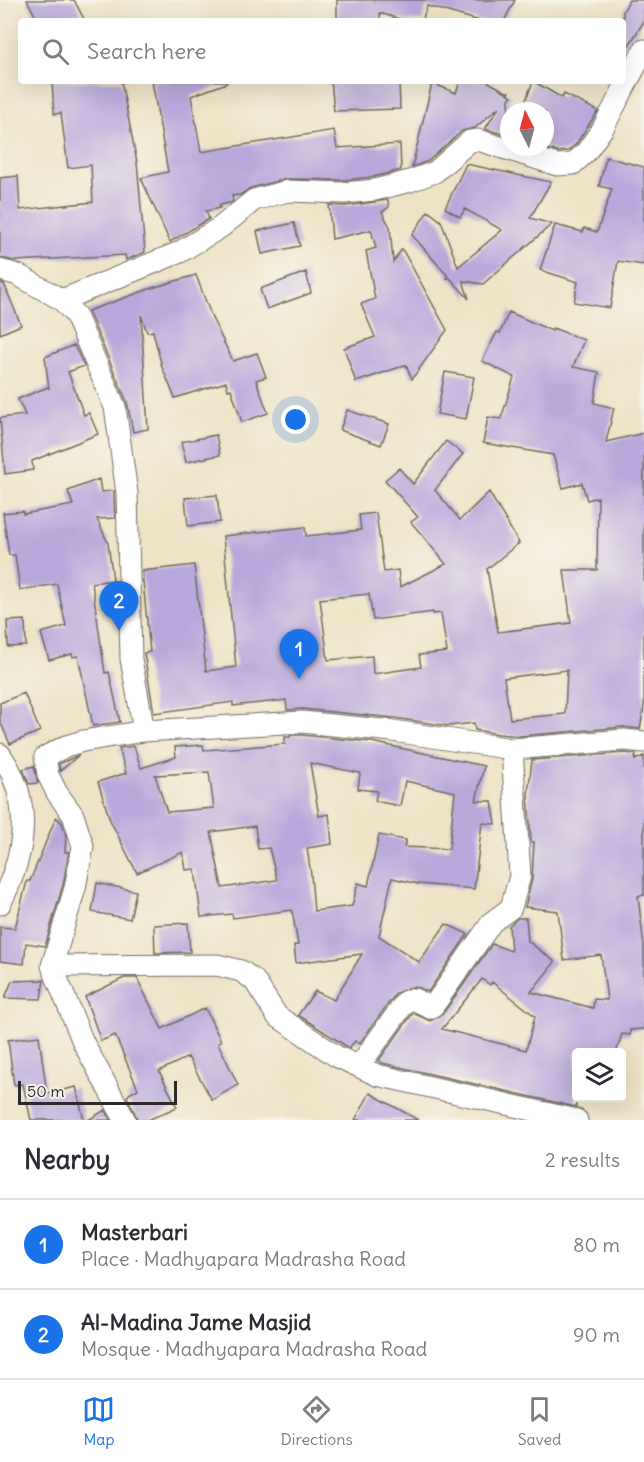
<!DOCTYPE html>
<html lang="en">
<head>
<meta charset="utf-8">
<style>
	:root { --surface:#fff; --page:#f2f2f3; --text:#2b2b33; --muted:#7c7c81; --line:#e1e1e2; --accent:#1a73e8 }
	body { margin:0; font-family:Delius,sans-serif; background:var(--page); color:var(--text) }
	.controls { position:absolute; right:18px; bottom:18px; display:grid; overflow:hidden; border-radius:6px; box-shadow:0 6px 24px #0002 }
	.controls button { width:54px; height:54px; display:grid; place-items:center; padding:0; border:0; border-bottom:2px solid var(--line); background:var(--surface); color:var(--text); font:30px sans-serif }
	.compass { position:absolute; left:500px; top:102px; width:54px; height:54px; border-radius:50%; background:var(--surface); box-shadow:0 6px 24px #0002; rotate:354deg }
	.scale { position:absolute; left:18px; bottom:15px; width:159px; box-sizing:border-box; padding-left:6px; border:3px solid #2b2b2b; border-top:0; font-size:16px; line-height:21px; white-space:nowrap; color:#2b2b2b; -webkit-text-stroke:4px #f7f3e8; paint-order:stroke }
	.you { position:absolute; left:296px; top:420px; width:21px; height:21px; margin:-15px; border:4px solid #fff; border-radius:50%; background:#1a73e8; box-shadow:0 0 0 9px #1a73e833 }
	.badge { display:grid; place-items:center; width:39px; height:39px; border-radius:50%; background:var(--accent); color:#fff; font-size:20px; font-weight:700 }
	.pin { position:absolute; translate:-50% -50px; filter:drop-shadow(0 2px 3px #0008) }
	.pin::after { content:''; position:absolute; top:32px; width:21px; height:18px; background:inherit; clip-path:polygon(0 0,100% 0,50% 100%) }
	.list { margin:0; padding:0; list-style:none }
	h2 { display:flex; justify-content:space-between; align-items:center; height:78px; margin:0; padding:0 24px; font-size:26px }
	h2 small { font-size:20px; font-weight:400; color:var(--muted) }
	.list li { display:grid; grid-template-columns:39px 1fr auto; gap:18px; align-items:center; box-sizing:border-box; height:90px; padding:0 24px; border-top:2px solid var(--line) }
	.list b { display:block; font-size:22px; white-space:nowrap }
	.list p { margin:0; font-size:20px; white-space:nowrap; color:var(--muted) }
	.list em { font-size:20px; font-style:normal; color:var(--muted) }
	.icon { flex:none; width:33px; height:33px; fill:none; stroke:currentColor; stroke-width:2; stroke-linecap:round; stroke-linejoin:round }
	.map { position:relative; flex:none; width:644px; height:1120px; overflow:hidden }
	.search { position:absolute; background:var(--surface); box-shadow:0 6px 24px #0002; left:18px; right:18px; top:18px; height:66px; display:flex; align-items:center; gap:15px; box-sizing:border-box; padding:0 21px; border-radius:6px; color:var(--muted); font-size:22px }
	.sheet { height:258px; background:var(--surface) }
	nav { display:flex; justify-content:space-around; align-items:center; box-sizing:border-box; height:84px; border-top:2px solid var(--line); background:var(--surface); font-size:16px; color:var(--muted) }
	nav a { display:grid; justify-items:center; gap:3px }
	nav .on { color:var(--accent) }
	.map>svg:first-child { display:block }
	.building { fill:#b9a8dc; fill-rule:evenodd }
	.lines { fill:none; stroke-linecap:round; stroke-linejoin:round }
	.minor-casing { stroke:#6f6b61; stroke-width:23 }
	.minor { stroke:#fff; stroke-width:21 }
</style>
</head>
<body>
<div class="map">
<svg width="644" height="1120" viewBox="0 0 644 1120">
	<rect width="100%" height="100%" fill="#f7f3e8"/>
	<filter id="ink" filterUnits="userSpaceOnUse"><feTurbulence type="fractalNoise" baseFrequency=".0167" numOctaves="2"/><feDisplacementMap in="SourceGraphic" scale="12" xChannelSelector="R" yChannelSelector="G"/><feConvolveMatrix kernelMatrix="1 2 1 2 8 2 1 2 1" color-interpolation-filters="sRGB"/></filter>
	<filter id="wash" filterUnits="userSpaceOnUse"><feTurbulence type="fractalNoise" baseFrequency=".008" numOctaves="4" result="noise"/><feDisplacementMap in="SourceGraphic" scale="24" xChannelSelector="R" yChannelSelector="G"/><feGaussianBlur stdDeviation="1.35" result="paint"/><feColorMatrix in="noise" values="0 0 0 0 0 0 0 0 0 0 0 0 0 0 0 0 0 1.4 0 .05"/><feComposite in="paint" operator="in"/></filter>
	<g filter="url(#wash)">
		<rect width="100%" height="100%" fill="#eee3c6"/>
		<g id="blocks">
			<!-- building -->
			<path class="building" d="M27 0H74L85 21H38Z
				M337 0H515L504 21H480L427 6 422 21H406L380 13V21H337Z
				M629 0H644V21L623 55V12Z
				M52 81H121L137 162 145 252 126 260 125 255 15 261 0 258V178L18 176 20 210 93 202 91 165 68 168 61 113 54 114Z
				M152 81H226L227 83 191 96 201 152 334 130 337 148 400 144 401 170 373 177 344 180 285 179 251 188 240 195 232 196 233 201 230 203 219 205 220 208 206 211 209 219 170 242 141 178 168 172Z
				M331 81H399L400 109 334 111Z
				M460 81H487L508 93 509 91V94L512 96 509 99V136L485 129 499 107 475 128 462 131 428 161 412 167 432 83 456 93Z
				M533 81 562 98 564 94 598 111 576 144 568 151 557 152 542 147H545V111H522Z
				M606 157 644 167V265L618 261 610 308 574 302 578 282 540 270 555 225 583 232 584 228 597 232 612 189 599 186Z
				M466 164 551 182 530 218 552 224 483 284 463 281 469 299 450 278H447L448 276 412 235 428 211 441 221 458 267 502 230 465 209 460 217 445 208Z
				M388 200 389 207 382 212 390 227 393 262 402 249 447 330 412 379 406 365 356 382 344 348 375 337 361 304 375 299 366 251 376 248 371 230 332 239 329 205 345 206Z
				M294 223 300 246 262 254 257 231Z
				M306 272 311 293 267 309 260 289Z
				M196 275 212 318 233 361 257 353 266 377 256 380 268 413 242 422 231 389 228 390 226 382 175 398 162 367 153 331 147 332 141 315 148 429 133 432 127 402 88 311 152 288Z
				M0 283 4 284 21 325 0 334Z
				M509 312 552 331 553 328 584 340 573 367 599 372 594 403 614 408 606 442 644 433V707L640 729 623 727 520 736 499 734 475 730 474 723 448 726 394 718 303 709 287 710 286 700 233 706V702L154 713 144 653 150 652 142 571 194 565 206 671 236 667 223 536 305 527 306 536 361 530 359 515 376 513 384 572 398 570 400 587 446 564 411 522 418 517 385 480 399 468 413 484 446 441 463 454 435 490 460 520 489 492 519 543 487 569 498 632 571 623 564 570H597L598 497 587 500 582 483 563 488 553 455 483 443 488 417 501 419 514 377 482 361 497 332 500 333ZM369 594 373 620 433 612V614L441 613 447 652 419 655 421 667 373 674 372 656 328 660 320 599ZM567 670 565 714 510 719 504 678Z
				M74 345 84 366 68 372 84 415 89 413 98 434 32 461 33 470 5 474 0 418 25 415 18 399 48 387 49 389 45 357Z
				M445 372 474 377 466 419 437 414Z
				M347 410 389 424 381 445 340 430Z
				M216 435 220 455 186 462 181 442Z
				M99 479 101 492 114 491V494L115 518 97 519 108 543 113 580 92 583 105 673 109 672 120 722 93 726 78 656 73 657 72 654 49 660 41 633 66 626 57 584 20 590 15 555H9L3 513 23 511V514L73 505 68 491Z
				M217 495 220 522 188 526 185 498Z
				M25 620 26 646 8 647 7 621Z
				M24 693 40 731 10 744 0 721V703Z
				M290 735H302L372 742 484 766 476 801H492L496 824 482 823 474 889 418 884 392 878 379 936 419 962 446 924 468 934 428 992 420 988 412 987 396 993 359 1044 355 1041 349 1048 298 1015 315 991 334 1000 362 954 296 963 294 945H298L292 910 233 918 232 914 201 917 195 869 186 870 183 852 137 873 110 820 98 782 126 773 119 748 134 746 141 768 176 757 175 747 203 745 204 750 285 744V737H290ZM310 763 360 773 358 789 377 791 375 801 400 806 405 781 455 792 449 849 404 847 406 840 379 835 368 886 358 883 352 906 314 911 311 875 307 848 332 844 329 814 319 816ZM209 772 214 808 167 812 155 775ZM255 826 258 849 269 848 277 880 222 888 211 832Z
				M624 753 636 754 635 760 644 756V895L638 896 644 947V1029L630 1030V1035L622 1034 616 1053H576V1107L382 1063 379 1060 413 1013 430 1021 442 1015 492 944 511 951 509 926 518 918H526L528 941 555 962 531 992 593 1008 594 999 607 1000 601 955 564 960 558 911 525 907 532 879 534 842H531L528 794 532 760ZM482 979 490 985 492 982 535 1016 526 1050 442 1029Z
				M79 755 60 771 59 764Z
				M34 766 38 783 29 784 23 769Z
				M56 817 62 823 66 836 65 852H69L63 885 45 946 26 943 24 964 0 961V927L15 928 27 881H30Z
				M97 883 136 891 130 919 92 912Z
				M188 923 190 952 155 953 154 925Z
				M124 978H137L162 1029 205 1008 221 1041 218 1043 238 1085 212 1100 188 1057 159 1071 177 1107 148 1120H138L127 1097 129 1094 138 1089 115 1035 101 1041 85 997Z
				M44 980 41 999 5 998 12 981Z
				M39 1036 47 1094 76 1087 84 1120H31L23 1084 14 1085 8 1040Z
				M370 1093 418 1120H355Z
				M105 1110 111 1120H88Z"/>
		</g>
	</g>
	<g filter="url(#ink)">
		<use href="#blocks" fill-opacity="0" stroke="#6f6b61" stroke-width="1.5"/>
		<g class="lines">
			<defs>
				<path id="minor" d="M0 270 18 275 62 300 76 316 115 407 127 493 131 659 144 731
					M62 300 180 252 221 227 254 200 288 191 344 193 375 190 410 181 435 172 470 141 478 140 557 165 573 164 586 152 603 128 644 50
					M0 754C34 802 26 854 0 904
					M52 966 83 1042 125 1120
					M359 1066 406 1001 414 999 430 1008 434 1005 492 922 511 908 520 876 512 749
					M577 1120 377 1075 336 1056 277 1016 254 980 241 971 217 965 52 966 75 888 83 846 73 815 57 793 48 775 45 757 66 746 83 741 144 731 302 722 393 731 512 749 624 740 644 742"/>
			</defs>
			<!-- minor casing -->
			<use href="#minor" class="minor-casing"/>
			<!-- minor -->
			<use href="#minor" class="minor"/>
		</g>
	</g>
</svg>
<div class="controls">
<button><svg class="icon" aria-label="layers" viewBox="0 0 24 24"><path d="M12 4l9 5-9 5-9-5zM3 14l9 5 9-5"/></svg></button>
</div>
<svg class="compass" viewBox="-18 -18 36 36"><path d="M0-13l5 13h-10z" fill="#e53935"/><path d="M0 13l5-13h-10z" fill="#7c7c81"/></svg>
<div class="scale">50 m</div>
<div class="you"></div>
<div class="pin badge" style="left:299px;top:679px">1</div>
<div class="pin badge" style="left:119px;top:631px">2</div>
<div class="search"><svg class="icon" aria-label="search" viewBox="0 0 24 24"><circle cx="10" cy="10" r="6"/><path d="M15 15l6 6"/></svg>Search here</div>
</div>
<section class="sheet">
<h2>Nearby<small>2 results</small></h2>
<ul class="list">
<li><span class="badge">1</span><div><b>Masterbari</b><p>Place · Madhyapara Madrasha Road</p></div><em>80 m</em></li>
<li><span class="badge">2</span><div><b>Al-Madina Jame Masjid</b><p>Mosque · Madhyapara Madrasha Road</p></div><em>90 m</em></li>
</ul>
</section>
<nav>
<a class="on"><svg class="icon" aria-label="map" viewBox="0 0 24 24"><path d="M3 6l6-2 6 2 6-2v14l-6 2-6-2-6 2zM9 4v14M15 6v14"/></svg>Map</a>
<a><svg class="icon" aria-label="directions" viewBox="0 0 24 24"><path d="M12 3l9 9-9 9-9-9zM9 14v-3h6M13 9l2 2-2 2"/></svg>Directions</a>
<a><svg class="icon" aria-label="saved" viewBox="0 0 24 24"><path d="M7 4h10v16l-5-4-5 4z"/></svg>Saved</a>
</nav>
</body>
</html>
